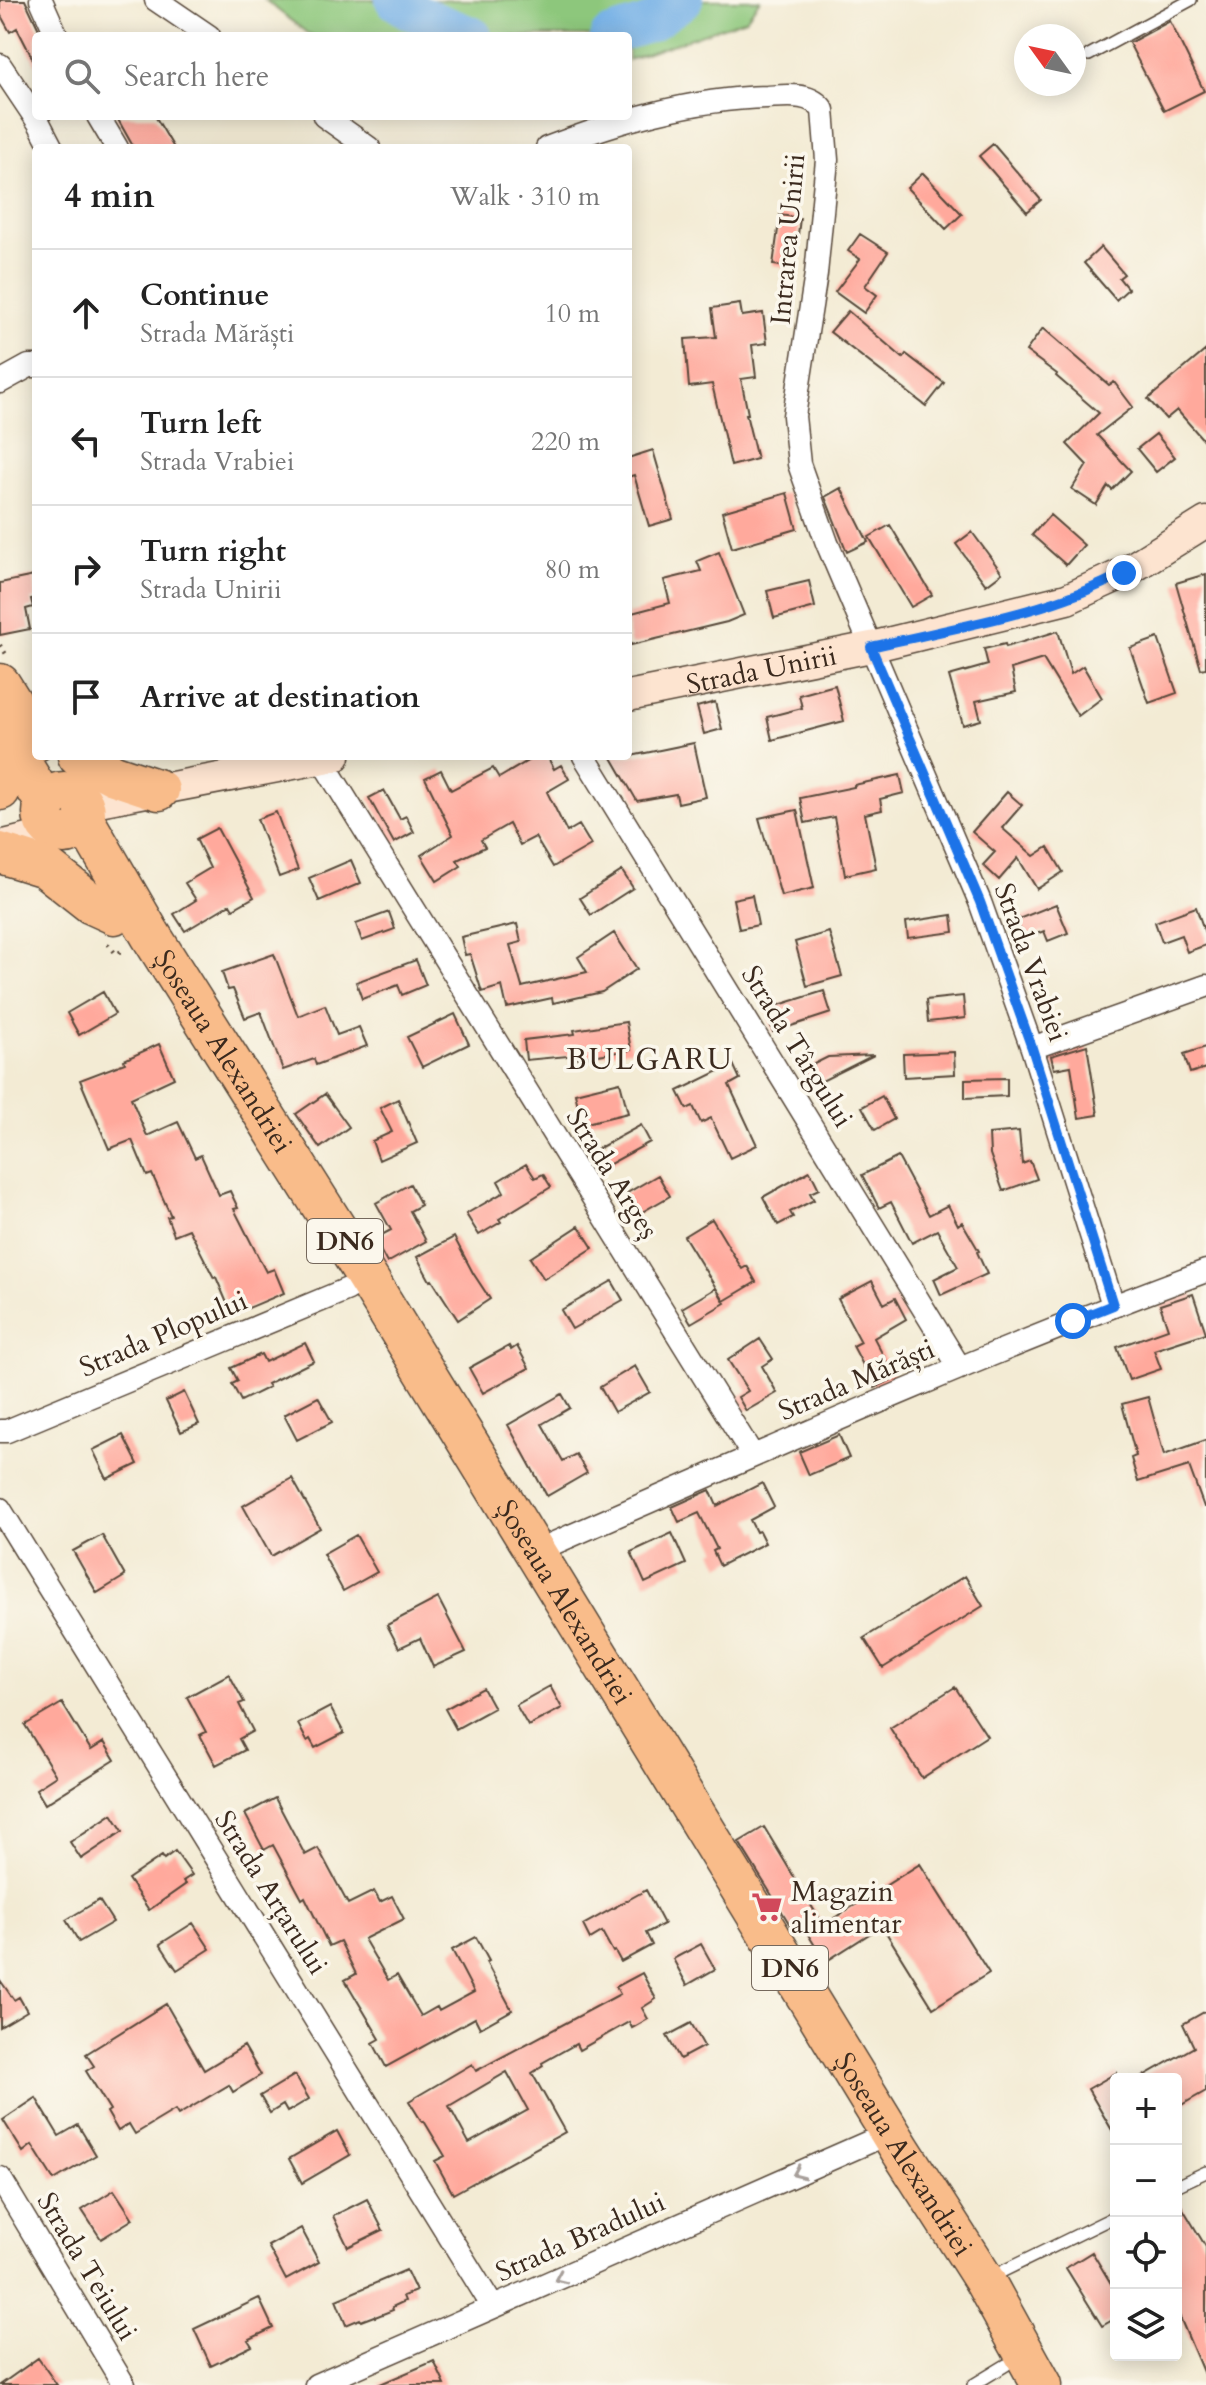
<!DOCTYPE html>
<html lang="en">
<head>
<meta charset="utf-8">
<style>
	:root { --surface:#fff; --page:#f6f6f6; --text:#222; --muted:#767676; --line:#e0e0e0 }
	body { margin:0; font-family:Cardo,serif; background:var(--page); color:var(--text) }
	.controls { position:absolute; right:24px; bottom:24px; display:grid; overflow:hidden; border-radius:8px; box-shadow:0 4px 20px #0003 }
	.controls button { width:72px; height:72px; display:grid; place-items:center; padding:0; border:0; border-bottom:2px solid var(--line); background:var(--surface); color:var(--text); font:40px sans-serif }
	.compass { position:absolute; left:1014px; top:24px; width:72px; height:72px; border-radius:50%; background:var(--surface); box-shadow:0 4px 20px #0003; rotate:303deg }
	.stop { position:absolute; width:24px; height:24px; margin:-18px; border:6px solid #1a73e8; border-radius:50%; background:#fff }
	.stop.end { background:#1a73e8; border-color:#fff; box-shadow:0 2px 8px #0008 }
	.list { margin:0; padding:0; list-style:none }
	h2 { display:flex; justify-content:space-between; align-items:center; height:104px; margin:0; padding:0 32px; font-size:34px }
	h2 small { font-size:26px; font-weight:400; color:var(--muted) }
	.list li { display:grid; grid-template-columns:52px 1fr auto; gap:24px; align-items:center; box-sizing:border-box; height:128px; padding:0 32px; border-top:2px solid var(--line) }
	.list b { display:block; font-size:30px; white-space:nowrap }
	.list p { margin:0; font-size:26px; white-space:nowrap; color:var(--muted) }
	.list em { font-size:26px; font-style:normal; color:var(--muted) }
	.icon { flex:none; width:44px; height:44px; fill:none; stroke:currentColor; stroke-width:2; stroke-linecap:round; stroke-linejoin:round }
	.map { position:relative; flex:none; width:1206px; height:2385px; overflow:hidden }
	.search { position:absolute; background:var(--surface); box-shadow:0 4px 20px #0003; left:32px; top:32px; width:600px; height:88px; display:flex; align-items:center; gap:20px; box-sizing:border-box; padding:0 28px; border-radius:8px; color:var(--muted); font-size:30px }
	.panel { position:absolute; background:var(--surface); box-shadow:0 4px 20px #0003; left:32px; top:144px; width:600px; height:616px; border-radius:8px }
	.map>svg:first-child { display:block }
	.green { fill:#8dc77b; stroke:#64784c; stroke-width:2 }
	.lines { fill:none; stroke-linecap:round; stroke-linejoin:round }
	.river { stroke:#75b0e6; stroke-width:38 }
	.building { fill:#ffa99c; fill-rule:evenodd }
	.lane-casing { stroke:#574739; stroke-width:14 }
	.street-casing { stroke:#574739; stroke-width:25 }
	.secondary-casing { stroke:#574739; stroke-width:33 }
	.highway-casing { stroke:#574739; stroke-width:43 }
	.path { stroke:#574739; stroke-width:4; stroke-dasharray:2 6; stroke-linecap:butt }
	.lane { stroke:#fff; stroke-width:11 }
	.street { stroke:#fff; stroke-width:22 }
	.secondary { stroke:#fde4d0; stroke-width:30 }
	.highway { stroke:#f9bc8a; stroke-width:40 }
	.oneway { stroke:#a79f9a }
	.route { stroke:#1a73e8; stroke-width:10 }
	.labels { text-anchor:middle; stroke-width:7; stroke-linejoin:round; paint-order:stroke }
	.shield { fill:#fbf7ec; stroke:#75685c; stroke-width:2 }
	.shield-label { font-size:26px; font-weight:bold; fill:#3b2a1e }
	.street-label { font-size:28px; fill:#3b2a1e; stroke:#fbf7ec }
	.poi-label { font-size:28px; fill:#3b2a1e; stroke:#fbf7ec; text-anchor:start }
	.neighbourhood-label { font-size:30px; letter-spacing:2px; fill:#3b2a1e; stroke:#fbf7ec }
</style>
</head>
<body>
<div class="map">
<svg width="1206" height="2385" viewBox="0 0 1206 2385">
	<rect width="100%" height="100%" fill="#fbf7ec"/>
	<filter id="ink" filterUnits="userSpaceOnUse"><feTurbulence type="fractalNoise" baseFrequency=".0125" numOctaves="2"/><feDisplacementMap in="SourceGraphic" scale="16" xChannelSelector="R" yChannelSelector="G"/><feConvolveMatrix kernelMatrix="1 2 1 2 8 2 1 2 1" color-interpolation-filters="sRGB"/></filter>
	<filter id="wash" filterUnits="userSpaceOnUse"><feTurbulence type="fractalNoise" baseFrequency=".006" numOctaves="4" result="noise"/><feDisplacementMap in="SourceGraphic" scale="32" xChannelSelector="R" yChannelSelector="G"/><feGaussianBlur stdDeviation="1.8" result="paint"/><feColorMatrix in="noise" values="0 0 0 0 0 0 0 0 0 0 0 0 0 0 0 0 0 1.4 0 .05"/><feComposite in="paint" operator="in"/></filter>
	<g filter="url(#wash)">
		<rect width="100%" height="100%" fill="#f3ebd4"/>
		<!-- green -->
		<path class="green" d="M265 0H760L746 19 628 60V36H311Z"/>
		<g class="lines">
			<!-- river -->
			<path class="river" d="M394 0 410 11 473 36
				M609 36 651 23 684 0"/>
		</g>
		<g id="blocks">
			<!-- building -->
			<path class="building" d="M0 0H25L42 36H36V65L17 28 10 32 0 14Z
				M1170 21 1204 91 1164 111 1129 43Z
				M116 116H155L174 148H134Z
				M993 144 1041 200 1027 212 979 156Z
				M923 173 962 214 946 229 907 188Z
				M780 215 800 218 794 268 773 265Z
				M860 234 888 252 865 286 877 295 864 313 835 292 860 259 848 251Z
				M1101 247 1124 274 1119 278 1128 289 1116 300 1084 263Z
				M740 304 742 316 763 313 767 343 752 345 756 377 741 379 748 414H746L757 459 731 466 712 384 689 387 685 339 716 337 712 308Z
				M848 311 903 358 906 354 944 383 926 406 830 332Z
				M1043 328 1109 385 1114 382 1133 407 1097 435 1131 471 1112 490 1108 486 1096 505 1072 489 1087 465 1067 444 1099 413 1056 376 1057 374 1026 351Z
				M1206 350V443L1177 410 1166 419 1148 399Z
				M1156 434 1175 457 1156 472 1137 449Z
				M653 450 673 519 649 526 634 475 628 477V458Z
				M841 488 868 542 847 552 825 497Z
				M787 493 797 529 732 548 722 512Z
				M1050 515 1084 545 1066 565 1032 535Z
				M890 525 932 595 911 607 869 537Z
				M972 532 1002 573 986 585 956 544Z
				M719 552 744 615 727 622 631 645 628 634V614L670 603 664 580 701 571 697 561Z
				M1206 574V668L1201 669 1176 583Z
				M34 576 36 598 31 599 33 607 26 609 30 629 0 635V583Z
				M809 581 815 607 774 618 767 591Z
				M1058 631 1071 674 1083 666 1102 698 1078 716 1043 659 1011 669 1016 692 976 701 981 720 963 725 949 676 988 665 984 649 1005 644 1006 647Z
				M1158 638 1177 693 1149 703 1130 648Z
				M835 685 844 721 772 740 767 717 802 708 799 695Z
				M715 702 722 729 704 734 697 707Z
				M694 743 706 797 678 803 676 794 637 801 611 756H631Z
				M536 756H547L554 769 561 765 569 779 547 792 567 832 579 825 591 845 553 867 535 837 520 845 509 824 481 840 485 847 457 860 461 866 437 881 421 855 453 835 425 778 441 770 451 790 493 768 499 778Z
				M900 775 904 793 880 799 882 810 865 814 876 868 845 875 834 817 805 823 800 798 854 787V785Z
				M384 790 400 819 406 816 414 832 394 843 369 798Z
				M1007 792 1022 805 1002 828 1034 856 1048 847 1063 872 1037 889 1018 858 999 880 983 865 995 852 972 832Z
				M797 810 814 888 781 896 759 818Z
				M276 812 298 870 279 877 257 819Z
				M217 828 254 897 233 909 230 904 185 931 174 914 196 900 185 883 210 868 196 839Z
				M351 860 361 883 319 901 309 878Z
				M622 871 633 888 591 915 580 898Z
				M752 895 758 925 739 929 733 899Z
				M1056 904 1068 933 1048 941 1044 931 1024 939 1016 920Z
				M1196 907 1206 936V945L1187 952 1181 935 1162 942 1155 922Z
				M389 912 395 929 362 941 356 924Z
				M952 915 954 932 908 938 906 922Z
				M517 924 521 942 510 945 522 987 587 972 578 957 614 933 637 969 602 992 553 1003 552 998 507 1008 502 986 482 992 470 954 465 955 461 937Z
				M829 932 842 976 807 986 795 942Z
				M274 954 298 1016 325 1005 337 1035 359 1027 367 1046 316 1065 314 1059 283 1070 261 1012 245 1018 233 989 228 990 222 972Z
				M416 960 426 985 402 995 398 985 362 999 356 982Z
				M824 991 831 1013 773 1032 766 1009Z
				M103 992 115 1014 79 1035 67 1013Z
				M963 996 965 1018 928 1022 926 1000Z
				M455 1014 469 1044 422 1067 407 1037Z
				M626 1022 631 1050 578 1058V1055L526 1060 524 1040 575 1034 574 1030Z
				M159 1044 174 1078 131 1098 147 1136 178 1122 195 1158 201 1155 219 1195 230 1191 238 1208 234 1209 266 1272 274 1269 284 1293 232 1315 216 1277 214 1278 189 1229 174 1235 167 1217 171 1216 152 1174 147 1176 132 1140 109 1149 80 1080 125 1063 124 1060Z
				M1087 1045 1098 1115 1079 1118 1071 1066 1054 1069 1051 1056Z
				M1206 1047V1068L1190 1073 1184 1054Z
				M954 1052 955 1074 904 1077 903 1054Z
				M874 1055 810 1087 802 1070 828 1057Z
				M733 1064 740 1079 729 1085 757 1145 730 1158 711 1118 701 1123 693 1106 687 1109 678 1091Z
				M1007 1078V1096L965 1098V1079Z
				M620 1082 628 1113 582 1124 575 1093Z
				M325 1094 349 1127 320 1148 296 1114Z
				M882 1096 894 1119 875 1130 862 1107Z
				M398 1099 417 1143 379 1160 372 1141 392 1132 380 1108Z
				M641 1125 650 1142 601 1169 592 1152Z
				M1019 1131 1022 1164 1030 1161 1037 1179 1003 1191 990 1154 989 1134Z
				M898 1157 929 1215 948 1205 958 1225 962 1222 979 1251 977 1252 987 1274 941 1295 934 1279 958 1267 937 1230 912 1243 891 1202 879 1208 862 1175Z
				M526 1164 535 1178 543 1174 551 1187 499 1219 501 1222 479 1235 466 1214 504 1192 498 1181Z
				M810 1171 819 1189 810 1193 814 1200 790 1212 793 1217 778 1225 763 1197Z
				M658 1175 670 1196 628 1220 617 1199Z
				M410 1184 421 1205 410 1211 426 1241 387 1263 374 1239 391 1230 376 1203Z
				M712 1219 742 1269 747 1266 756 1282 724 1301 684 1236Z
				M579 1226 593 1248 544 1279 530 1258Z
				M454 1237 473 1273 490 1299 458 1320 432 1280 430 1281 417 1257Z
				M612 1281 623 1300 572 1329 561 1310Z
				M872 1281 884 1304 895 1298 906 1319 874 1338 895 1378 875 1388 853 1346 861 1342 838 1299Z
				M716 1288 725 1303 691 1323 682 1308Z
				M1193 1294 1206 1333 1154 1350 1161 1369 1129 1380 1117 1347 1168 1329 1160 1305Z
				M760 1339 773 1359 762 1366 777 1393 746 1411 738 1397 748 1391 728 1360Z
				M305 1343 314 1361 267 1384 269 1387 241 1401 232 1384 238 1381 231 1368 261 1354 265 1362Z
				M509 1346 511 1350 517 1346 529 1368 483 1393 469 1368Z
				M635 1366 650 1392 614 1412 600 1387Z
				M184 1392 199 1424 181 1432 166 1401Z
				M562 1394 570 1408 542 1424 563 1461 576 1454 587 1473 547 1496 508 1425Z
				M318 1397 332 1422 297 1440 284 1415Z
				M1148 1397 1164 1455 1206 1440V1507H1204L1189 1466 1138 1482 1131 1458 1136 1456 1122 1404Z
				M123 1435 138 1464 107 1479 93 1450Z
				M839 1435 849 1458 809 1475 799 1452Z
				M292 1478 320 1528 271 1556 243 1506Z
				M762 1483 774 1507 750 1520 756 1532 759 1531 765 1543 720 1566 713 1551 717 1549 699 1513 679 1522 672 1507 710 1490 717 1506Z
				M672 1533 686 1564 645 1583 631 1552Z
				M102 1535 125 1576 97 1593 73 1551Z
				M356 1535 377 1572 343 1591 323 1554Z
				M965 1576 983 1606 883 1668 864 1638Z
				M438 1598 466 1652 433 1667 420 1638 399 1648 387 1625Z
				M229 1674 244 1702 239 1704 253 1731 239 1739 245 1750 216 1765 200 1735 206 1732 187 1697Z
				M550 1686 562 1708 528 1726 516 1705Z
				M955 1687 987 1736 922 1778 890 1728Z
				M483 1688 494 1708 456 1729 445 1709Z
				M62 1703 91 1750 104 1742 115 1760 45 1804 36 1789 56 1776 25 1725Z
				M330 1707 344 1733 315 1748 310 1739 307 1741 298 1724Z
				M275 1798 305 1855 318 1848 348 1904 374 1891 380 1902 392 1896 404 1919 364 1939 388 1980 397 1975 421 2016 437 2007 439 2011 474 1992 452 1950 476 1937 489 1961 486 1962 512 2010 480 2028 475 2018 386 2067 373 2043 380 2039 345 1980 356 1974 340 1941 329 1946 305 1897 302 1899 273 1845 264 1850 245 1814Z
				M112 1814 123 1831 81 1859 70 1842Z
				M764 1827 823 1925 920 1864 989 1973 933 2008 882 1926 825 1962 801 1923 792 1928 739 1842Z
				M175 1851 192 1875 183 1881 186 1884 149 1910 128 1879 162 1856 164 1859Z
				M646 1890 664 1924 646 1933 652 1945 621 1962 615 1951 613 1952 602 1932 590 1939 583 1925Z
				M99 1900 113 1922 79 1942 66 1920Z
				M193 1923 210 1949 177 1970 160 1944Z
				M701 1944 715 1969 687 1985 673 1959Z
				M642 1973 656 1999 642 2008 648 2019 632 2028 629 2022 579 2050 576 2044 542 2063 543 2066 532 2073 565 2132 453 2194 435 2161 445 2156 424 2121 422 2122 409 2101 472 2064 476 2071 620 1994 616 1987ZM507 2072 528 2110 469 2143 449 2106Z
				M0 1980 14 2000 19 1997 27 2011 0 2027Z
				M166 2004 204 2070 244 2046 261 2075 233 2092 229 2085 178 2115 175 2110 135 2134 129 2124 118 2131 107 2112 110 2110 86 2071 94 2066 86 2054Z
				M1206 2011V2091L1176 2108V2079H1138L1194 2047 1183 2024Z
				M691 2023 704 2046 680 2059 667 2036Z
				M1116 2073V2137L1088 2089Z
				M295 2075 309 2099 287 2112 283 2105 270 2113 260 2096Z
				M36 2098 59 2136 78 2125 96 2155 54 2180 32 2145 23 2152 3 2120Z
				M337 2131 350 2155 302 2183 289 2159Z
				M114 2190 133 2219 101 2239 82 2210Z
				M1176 2197 1206 2247V2379L1176 2308Z
				M367 2199 383 2230 348 2247 333 2216Z
				M301 2228 319 2262 286 2280 268 2246Z
				M1092 2252 1116 2292V2318L1102 2326 1066 2268Z
				M406 2270 416 2291 403 2296 405 2301 392 2307 393 2310 375 2317 374 2316 361 2321 360 2319 346 2325 336 2300Z
				M259 2298 273 2328 248 2340 252 2346 211 2366 194 2329Z
				M38 2358 57 2385H0Z
				M434 2361 445 2385H378Z"/>
		</g>
	</g>
	<g filter="url(#ink)">
		<use href="#blocks" fill-opacity="0" stroke="#574739" stroke-width="2"/>
		<g class="lines">
			<defs>
				<path id="lane" d="M1089 55 1191 0
					M1176 2186 1206 2172
					M991 2277 1116 2216
					M973 2385 1006 2365"/>
				<path id="street" d="M41 0 57 36
					M156 0 209 36
					M0 65 39 123 52 148
					M98 116 117 148
					M324 116 369 148
					M547 148C617 121 691 99 767 97 786 96 811 92 823 110L827 160 816 274 794 416 799 464 827 543 980 902 1032 1048 1113 1305
					M0 382 29 366H36
					M584 756 960 1368
					M321 759 753 1456
					M1032 1048 1206 986
					M0 1431H7L348 1289
					M0 1509 493 2307
					M534 1552C756 1455 978 1355 1206 1271
					M0 2178 124 2385
					M316 2385 869 2142"/>
				<g id="secondary">
					<path id="s1" d="M628 696 871 647 1067 599 1124 573 1206 522"/>
					<path d="M83 804 335 756"/>
					<path d="M0 846 57 832"/>
				</g>
				<g id="highway">
					<path d="M0 684 36 741"/>
					<path d="M0 729 46 804"/>
					<path d="M78 756 114 775 159 790"/>
					<path d="M0 766V790"/>
					<circle cx="64" cy="813" r="21"/>
					<path id="s2" d="M84 820 150 934 371 1284 900 2149 984 2280 1042 2385"/>
					<path d="M0 853 45 867 92 904 114 914"/>
				</g>
			</defs>
			<!-- lane casing -->
			<use href="#lane" class="lane-casing"/>
			<!-- street casing -->
			<use href="#street" class="street-casing"/>
			<!-- secondary casing -->
			<use href="#secondary" class="secondary-casing"/>
			<!-- highway casing -->
			<use href="#highway" class="highway-casing"/>
			<!-- path -->
			<path class="path" d="M0 645 6 654
				M108 944 116 954 125 949"/>
			<!-- lane -->
			<use href="#lane" class="lane"/>
			<!-- street -->
			<use href="#street" class="street"/>
			<!-- secondary -->
			<use href="#secondary" class="secondary"/>
			<!-- highway -->
			<use href="#highway" class="highway"/>
		</g>
		<!-- one-way arrows -->
		<defs><path id="oneway-chevron" d="M-2-3.5L2.5 0L-2 3.5" fill="none" stroke-width="1.6" stroke-linecap="round" stroke-linejoin="round" transform="scale(2)"/></defs>
		<g class="oneway">
			<use href="#oneway-chevron" transform="translate(798 2173) rotate(156)"/>
			<use href="#oneway-chevron" transform="translate(560 2278) rotate(156)"/>
		</g>
	</g>
	<g class="lines" filter="url(#ink)">
		<!-- route -->
		<path class="route" d="M1073 1321 1113 1305 1032 1048 980 902 871 647C956 627 1046 614 1124 573"/>
	</g>
	<!-- icons -->
	<defs>
		<symbol id="supermarket-bare" viewBox="-9 -9 18 18"><path d="M-6-5.5h2.5l.6 2H6L4.5 2H-2.5L-4.4-4H-6ZM-1.5 3.2a1.3 1.3 0 1 0 .1 0ZM3 3.2a1.3 1.3 0 1 0 .1 0Z" fill="#d1495b" stroke="#fbf7ec" stroke-width="2.5" paint-order="stroke"/></symbol>
	</defs>
	<g fill-rule="evenodd">
		<use href="#supermarket-bare" x="745" y="1885" width="44" height="44"/>
	</g>
	<g class="labels">
		<!-- shield labels -->
		<g class="shield">
			<rect x="307" y="1219" width="76" height="44" rx="6"/>
			<rect x="752" y="1946" width="76" height="44" rx="6"/>
		</g>
		<g class="shield-label">
			<text x="345" y="1250">DN6</text>
			<text x="790" y="1977">DN6</text>
		</g>
		<!-- street labels -->
		<g class="street-label">
			<text transform="translate(787 239) rotate(-85)" y="10">Intrarea Unirii</text>
			<text dy="10" stroke="none"><textPath href="#s1" startOffset="136">Strada Unirii</textPath></text>
			<text transform="translate(1032 962) rotate(70)" y="10">Strada Vrabiei</text>
			<text transform="translate(798 1046) rotate(58)" y="10">Strada Târgului</text>
			<text dy="10" stroke="none"><textPath href="#s2" startOffset="270">Șoseaua Alexandriei</textPath></text>
			<text transform="translate(613 1173) rotate(58)" y="10">Strada Argeș</text>
			<text transform="translate(163 1333) rotate(-23)" y="10">Strada Plopului</text>
			<text transform="translate(856 1379) rotate(-23)" y="10">Strada Mărăști</text>
			<text dy="10" stroke="none"><textPath href="#s2" startOffset="918">Șoseaua Alexandriei</textPath></text>
			<text transform="translate(272 1892) rotate(58)" y="10">Strada Arțarului</text>
			<text dy="10" stroke="none"><textPath href="#s2" startOffset="1566">Șoseaua Alexandriei</textPath></text>
			<text transform="translate(580 2236) rotate(-24)" y="10">Strada Bradului</text>
			<text transform="translate(88 2266) rotate(59)" y="10">Strada Teiului</text>
		</g>
		<!-- poi labels -->
		<g class="poi-label">
			<text x="791" y="1901">Magazin<tspan x="791" dy="32">alimentar</tspan></text>
		</g>
		<!-- neighbourhood labels -->
		<g class="neighbourhood-label">
			<text x="650" y="1069">BULGARU</text>
		</g>
	</g>
</svg>
<div class="controls">
<button>+</button>
<button>−</button>
<button><svg class="icon" aria-label="locate" viewBox="0 0 24 24"><circle cx="12" cy="12" r="6"/><path d="M12 2v4M12 18v4M2 12h4M18 12h4"/></svg></button>
<button><svg class="icon" aria-label="layers" viewBox="0 0 24 24"><path d="M12 4l9 5-9 5-9-5zM3 14l9 5 9-5"/></svg></button>
</div>
<svg class="compass" viewBox="-18 -18 36 36"><path d="M0-13l5 13h-10z" fill="#e53935"/><path d="M0 13l5-13h-10z" fill="#767676"/></svg>
<div class="stop" style="left:1073px;top:1321px"></div>
<div class="stop end" style="left:1124px;top:573px"></div>
<div class="search"><svg class="icon" aria-label="search" viewBox="0 0 24 24"><circle cx="10" cy="10" r="6"/><path d="M15 15l6 6"/></svg>Search here</div>
<section class="panel">
<h2>4 min<small>Walk · 310 m</small></h2>
<ul class="list">
<li><svg class="icon" aria-label="ahead" viewBox="0 0 24 24"><path d="M12 20V5M6 11l6-6 6 6"/></svg><div><b>Continue</b><p>Strada Mărăști</p></div><em>10 m</em></li>
<li><svg class="icon" aria-label="left" viewBox="0 0 24 24"><path d="M17 20v-9H6M10 6l-5 5 5 5"/></svg><div><b>Turn left</b><p>Strada Vrabiei</p></div><em>220 m</em></li>
<li><svg class="icon" aria-label="right" viewBox="0 0 24 24"><path d="M7 20v-9h11M14 6l5 5-5 5"/></svg><div><b>Turn right</b><p>Strada Unirii</p></div><em>80 m</em></li>
<li><svg class="icon" aria-label="arrive" viewBox="0 0 24 24"><path d="M6 21V4h12l-3 4 3 4H6"/></svg><div><b>Arrive at destination</b></div></li>
</ul>
</section>
</div>
</body>
</html>
